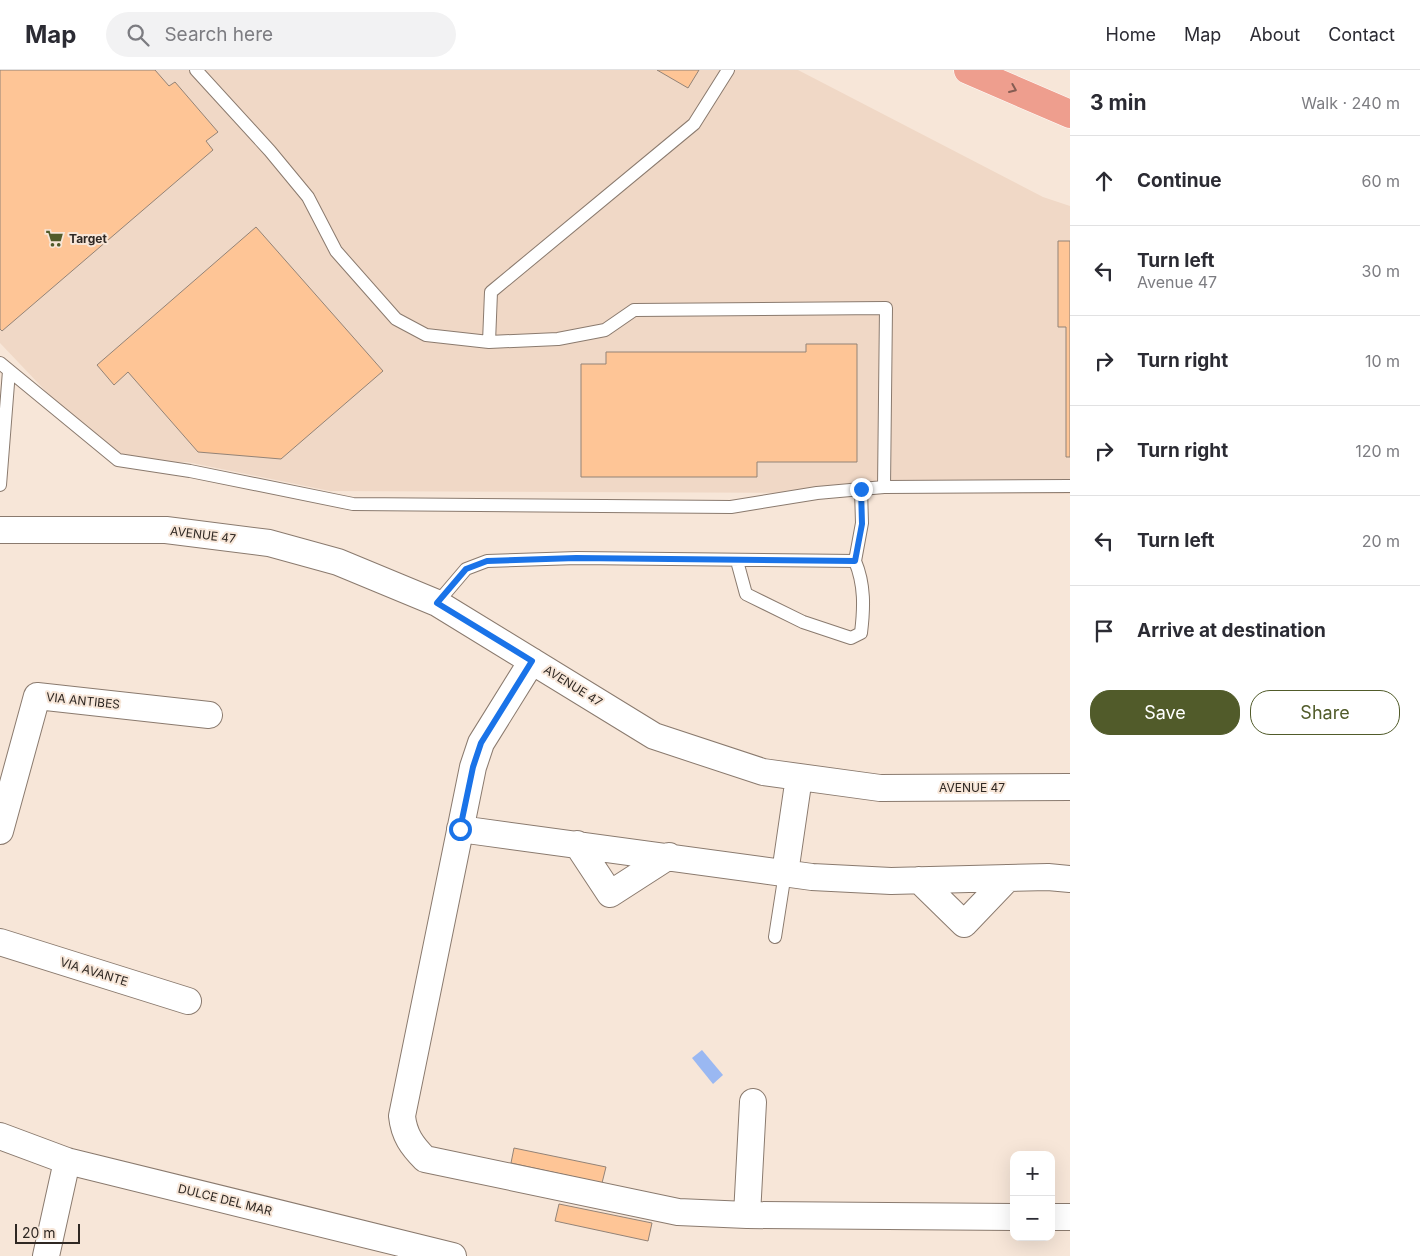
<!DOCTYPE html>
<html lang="en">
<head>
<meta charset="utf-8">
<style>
	:root { --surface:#fff; --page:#f2f2f3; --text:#2b2b33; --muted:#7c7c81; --line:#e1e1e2; --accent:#515b2a }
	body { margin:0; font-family:Inter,sans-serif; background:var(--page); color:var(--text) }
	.controls { position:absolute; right:15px; bottom:15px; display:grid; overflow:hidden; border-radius:10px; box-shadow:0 5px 20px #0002 }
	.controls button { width:45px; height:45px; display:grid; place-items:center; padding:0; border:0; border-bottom:1px solid var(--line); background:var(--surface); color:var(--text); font:25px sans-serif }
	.scale { position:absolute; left:15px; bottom:12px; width:65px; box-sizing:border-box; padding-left:5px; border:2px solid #2f2823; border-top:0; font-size:14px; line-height:18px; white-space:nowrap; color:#2f2823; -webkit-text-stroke:4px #f7e6d8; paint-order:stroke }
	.stop { position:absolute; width:15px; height:15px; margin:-11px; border:4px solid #1a73e8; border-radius:50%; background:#fff }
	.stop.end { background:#1a73e8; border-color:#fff; box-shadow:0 1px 5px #0008 }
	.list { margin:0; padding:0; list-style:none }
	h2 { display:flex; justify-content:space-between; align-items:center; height:65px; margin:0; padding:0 20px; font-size:21px }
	h2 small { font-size:16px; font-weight:400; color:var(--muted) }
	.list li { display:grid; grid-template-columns:32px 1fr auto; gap:15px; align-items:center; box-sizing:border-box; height:90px; padding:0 20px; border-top:1px solid var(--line) }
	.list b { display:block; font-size:19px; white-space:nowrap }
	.list p { margin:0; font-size:16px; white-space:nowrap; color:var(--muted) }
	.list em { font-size:16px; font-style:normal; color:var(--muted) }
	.actions { display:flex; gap:10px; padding:15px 20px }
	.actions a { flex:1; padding:11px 0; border:1px solid var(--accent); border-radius:20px; text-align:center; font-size:18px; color:var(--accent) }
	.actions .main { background:var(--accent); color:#fff }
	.icon { flex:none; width:28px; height:28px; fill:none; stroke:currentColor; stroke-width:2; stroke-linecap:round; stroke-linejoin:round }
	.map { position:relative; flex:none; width:1070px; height:1186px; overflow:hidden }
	header { display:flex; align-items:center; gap:30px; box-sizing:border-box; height:70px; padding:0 25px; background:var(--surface); border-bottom:1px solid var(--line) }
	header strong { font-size:24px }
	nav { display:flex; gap:28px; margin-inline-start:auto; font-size:18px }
	.search { width:350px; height:45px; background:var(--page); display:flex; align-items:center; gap:12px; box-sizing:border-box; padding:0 18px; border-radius:28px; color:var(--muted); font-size:19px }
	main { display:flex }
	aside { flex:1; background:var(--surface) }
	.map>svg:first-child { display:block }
	.built { fill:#f0d8c6 }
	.water { fill:#9ab8f2 }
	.building { fill:#fec596; stroke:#938377 }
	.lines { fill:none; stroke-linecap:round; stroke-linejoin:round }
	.service-casing { stroke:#8a7a6e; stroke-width:14 }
	.minor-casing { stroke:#8a7a6e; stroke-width:28 }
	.primary-casing { stroke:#fff; stroke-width:29 }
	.service { stroke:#fff; stroke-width:12 }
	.minor { stroke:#fff; stroke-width:26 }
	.primary { stroke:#ee9e8e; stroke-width:28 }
	.oneway { stroke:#855d53 }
	.route { stroke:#1a73e8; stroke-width:6 }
	.labels { text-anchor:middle; stroke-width:4; stroke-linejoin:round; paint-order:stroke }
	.poi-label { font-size:12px; font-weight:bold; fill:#2f2823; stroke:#f7e6d8; text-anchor:start }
	.street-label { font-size:12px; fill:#2f2823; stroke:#f7e6d8 }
</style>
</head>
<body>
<header>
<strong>Map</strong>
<div class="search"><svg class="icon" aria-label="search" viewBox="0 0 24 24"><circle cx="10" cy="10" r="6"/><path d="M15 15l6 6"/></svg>Search here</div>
<nav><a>Home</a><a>Map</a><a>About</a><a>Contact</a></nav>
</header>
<main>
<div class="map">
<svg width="1070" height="1186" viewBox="0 0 1070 1186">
	<rect width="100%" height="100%" fill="#f7e6d8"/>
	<!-- built -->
	<path class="built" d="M0 0H798L1043 127 1070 136V424L330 421 187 392 116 395 0 273Z"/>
	<!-- water -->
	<path class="water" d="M702 980 723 1005 713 1014 692 988Z"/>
	<!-- building -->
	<path class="building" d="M0 0H155L169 16 175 12 218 62 206 71 213 80 2 261 0 259Z
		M657 0H699L688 18Z
		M256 157 383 301 281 389 198 382 128 302 114 315 97 295Z
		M1058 171H1070V387H1066V257H1058Z
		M806 274H857V392H757V407H581V294H606V282H806Z
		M514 1078 606 1097 602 1113 511 1093Z
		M559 1134 652 1153 648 1171 555 1151Z"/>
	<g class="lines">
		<defs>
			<path id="service" d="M196 0 270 81 308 127 336 181 396 249 426 265 489 272
				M0 293 118 390 190 401 353 434 731 437 817 423 884 417 886 238 634 240 605 260 558 269 489 272 491 222 694 54 728 0
				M0 415 9 301
				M884 417 1070 416
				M855 491 862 453 861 419
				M437 533 466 499 487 491 577 488 855 491C865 515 864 538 861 563L851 568 803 552 746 524 737 491
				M775 867 785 803"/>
			<path id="minor" d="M0 460H166L269 473 338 492 437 533 654 666 763 702 880 718 1070 717
				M532 591 481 673 473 697 402 1046C404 1065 412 1076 425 1089L678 1142 747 1145 1014 1147
				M460 759 812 807 891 811 1048 807 1070 809
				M0 761 37 626 209 645
				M577 774 610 824 669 786
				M785 803 799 707
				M919 810 964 854 1008 808
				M0 872 188 931
				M0 1066 67 1091 453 1186
				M747 1145 753 1032
				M1051 1147H1070
				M46 1186 67 1091"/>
			<path id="primary" d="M968 0 1070 44"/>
		</defs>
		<!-- service casing -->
		<use href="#service" class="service-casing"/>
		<!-- minor casing -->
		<use href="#minor" class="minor-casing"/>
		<!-- primary casing -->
		<use href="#primary" class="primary-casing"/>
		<!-- service -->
		<use href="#service" class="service"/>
		<!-- minor -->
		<use href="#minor" class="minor"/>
		<!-- primary -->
		<use href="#primary" class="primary"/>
	</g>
	<!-- one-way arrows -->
	<defs><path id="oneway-chevron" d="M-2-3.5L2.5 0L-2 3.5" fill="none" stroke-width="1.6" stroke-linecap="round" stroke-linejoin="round" transform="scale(1.25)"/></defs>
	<use class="oneway" href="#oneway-chevron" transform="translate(1013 19) rotate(23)"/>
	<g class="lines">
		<!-- route -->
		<path class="route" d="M460 759 473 697 481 673 532 591 437 533 466 499 487 491 576 488 855 491 862 454 861 419"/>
	</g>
	<!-- icons -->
	<defs>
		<symbol id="supermarket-bare" viewBox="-9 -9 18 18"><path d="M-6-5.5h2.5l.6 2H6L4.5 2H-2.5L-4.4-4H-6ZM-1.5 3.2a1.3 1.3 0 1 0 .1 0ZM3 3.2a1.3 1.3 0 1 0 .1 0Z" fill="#515b2a" stroke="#f7e6d8" stroke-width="2.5" paint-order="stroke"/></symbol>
	</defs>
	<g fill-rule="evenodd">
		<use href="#supermarket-bare" x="42" y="156" width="25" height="25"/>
	</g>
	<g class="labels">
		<!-- poi labels -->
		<g class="poi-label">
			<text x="69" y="173">Target</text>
		</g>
		<!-- street labels -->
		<g class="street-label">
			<text transform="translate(203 465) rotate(7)" y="4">AVENUE 47</text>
			<text transform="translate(573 616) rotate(32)" y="4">AVENUE 47</text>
			<text transform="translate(83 631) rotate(6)" y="4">VIA ANTIBES</text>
			<text x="972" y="722">AVENUE 47</text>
			<text transform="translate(94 902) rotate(17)" y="4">VIA AVANTE</text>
			<text transform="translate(225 1130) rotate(14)" y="4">DULCE DEL MAR</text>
		</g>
	</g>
</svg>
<div class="controls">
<button>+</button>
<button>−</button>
</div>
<div class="scale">20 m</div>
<div class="stop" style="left:460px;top:759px"></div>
<div class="stop end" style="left:861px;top:419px"></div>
</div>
<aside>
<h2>3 min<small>Walk · 240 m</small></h2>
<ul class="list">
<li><svg class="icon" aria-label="ahead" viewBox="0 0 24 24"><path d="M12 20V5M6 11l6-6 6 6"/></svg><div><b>Continue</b></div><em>60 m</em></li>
<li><svg class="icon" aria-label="left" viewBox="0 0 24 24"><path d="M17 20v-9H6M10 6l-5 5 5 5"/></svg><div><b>Turn left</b><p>Avenue 47</p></div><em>30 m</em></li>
<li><svg class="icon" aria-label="right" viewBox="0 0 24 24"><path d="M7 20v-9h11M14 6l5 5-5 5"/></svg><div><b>Turn right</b></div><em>10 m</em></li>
<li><svg class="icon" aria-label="right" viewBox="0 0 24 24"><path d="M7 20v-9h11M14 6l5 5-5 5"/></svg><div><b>Turn right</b></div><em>120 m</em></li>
<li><svg class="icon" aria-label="left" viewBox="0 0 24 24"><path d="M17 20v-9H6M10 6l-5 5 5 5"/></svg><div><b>Turn left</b></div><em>20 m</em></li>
<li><svg class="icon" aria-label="arrive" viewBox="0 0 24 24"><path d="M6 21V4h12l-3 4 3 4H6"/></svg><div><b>Arrive at destination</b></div></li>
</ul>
<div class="actions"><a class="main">Save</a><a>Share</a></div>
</aside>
</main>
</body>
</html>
